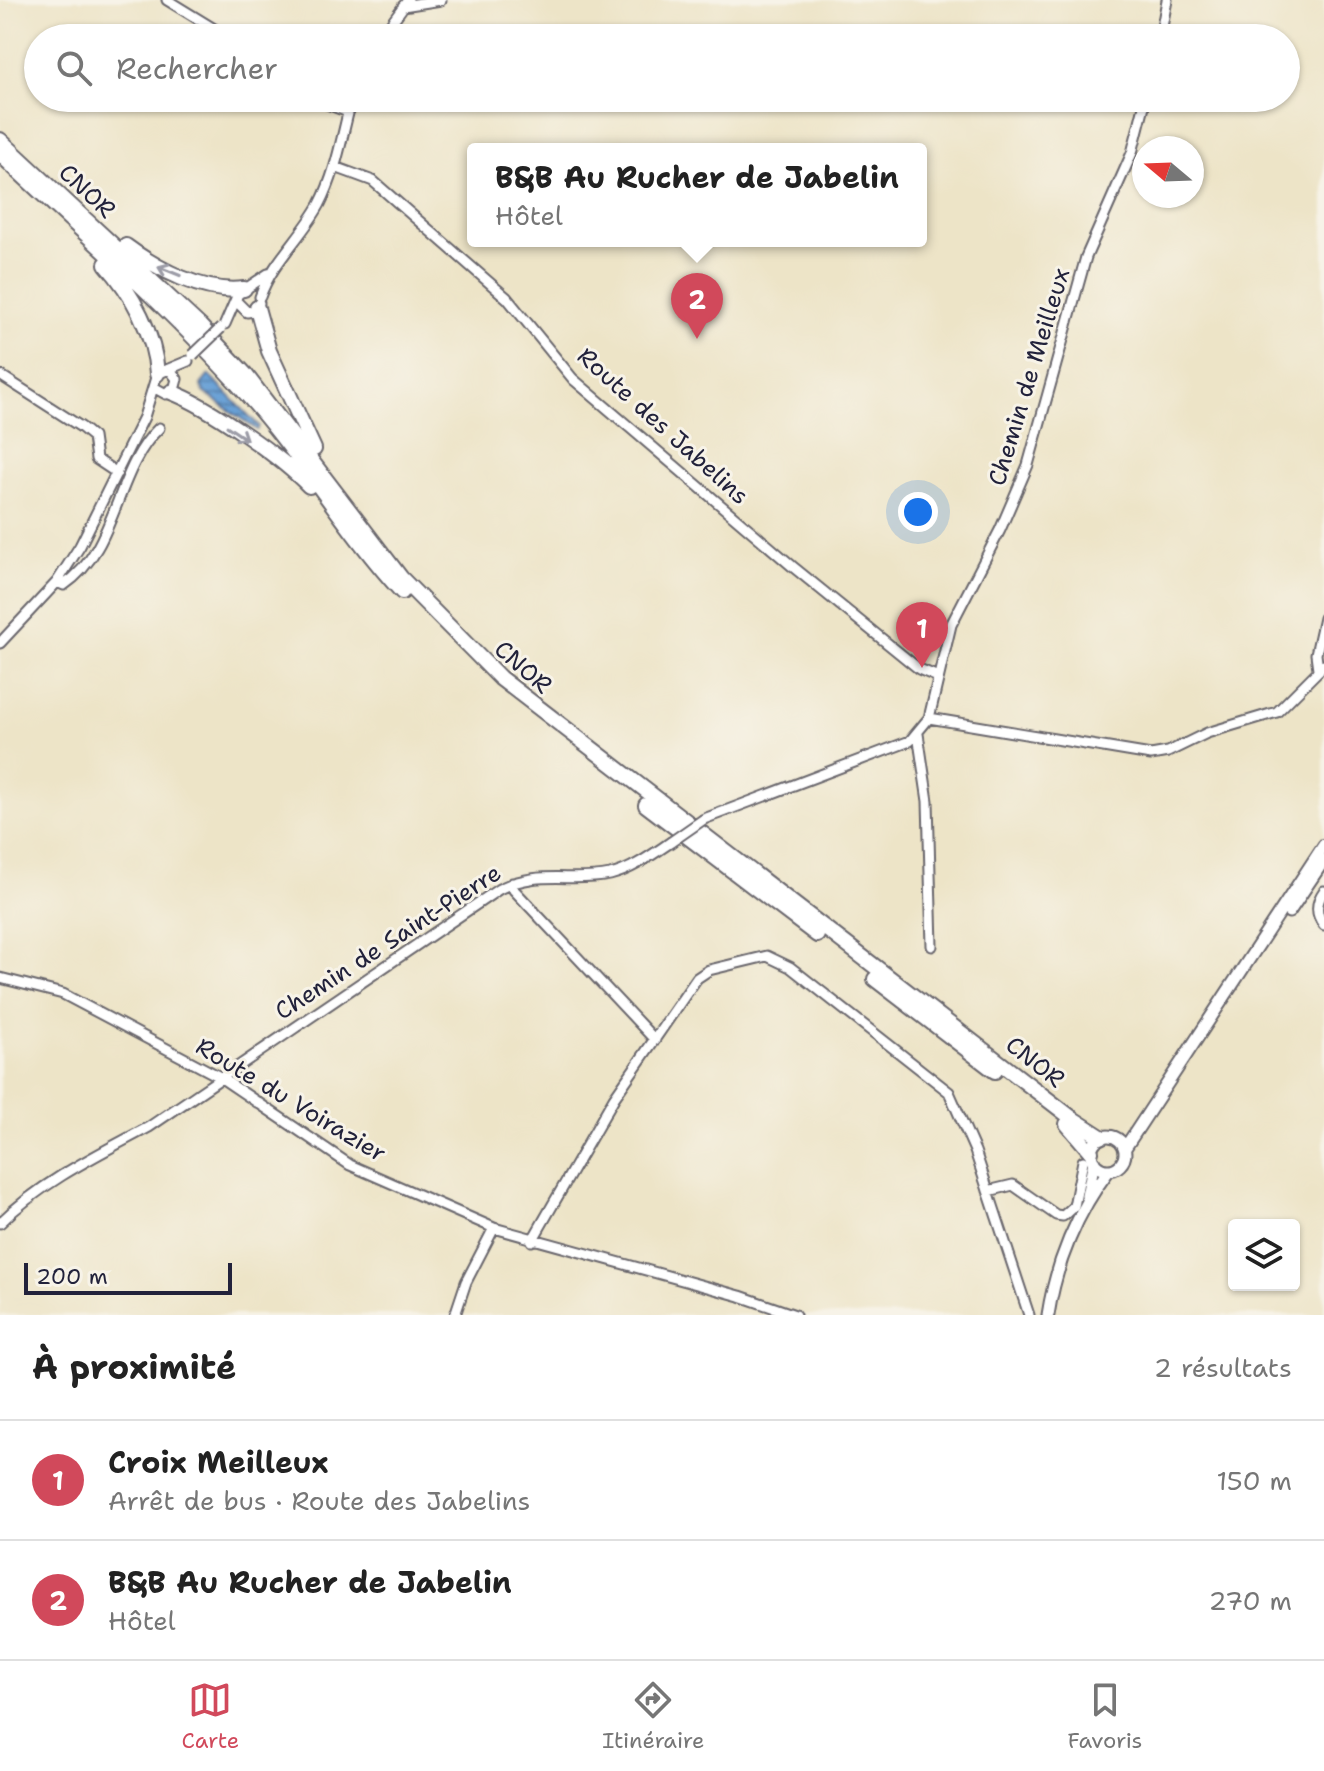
<!DOCTYPE html>
<html lang="fr">
<head>
<meta charset="utf-8">
<style>
	:root { --surface:#fff; --page:#f6f6f6; --text:#222; --muted:#767676; --line:#e0e0e0; --accent:#d1495b }
	body { margin:0; font-family:"Shantell Sans",sans-serif; background:var(--page); color:var(--text) }
	.controls { position:absolute; right:24px; bottom:24px; display:grid; overflow:hidden; border-radius:8px; box-shadow:0 2px 6px #0004 }
	.controls button { width:72px; height:72px; display:grid; place-items:center; padding:0; border:0; border-bottom:2px solid var(--line); background:var(--surface); color:var(--text); font:40px sans-serif }
	.compass { position:absolute; left:1132px; top:136px; width:72px; height:72px; border-radius:50%; background:var(--surface); box-shadow:0 2px 6px #0004; rotate:289deg }
	.scale { position:absolute; left:24px; bottom:20px; width:208px; box-sizing:border-box; padding-left:8px; border:4px solid #22223b; border-top:0; font-size:22px; line-height:28px; white-space:nowrap; color:#22223b; -webkit-text-stroke:6px #f7f3e8; paint-order:stroke }
	.you { position:absolute; left:918px; top:512px; width:28px; height:28px; margin:-20px; border:6px solid #fff; border-radius:50%; background:#1a73e8; box-shadow:0 0 0 12px #1a73e833 }
	.badge { display:grid; place-items:center; width:52px; height:52px; border-radius:50%; background:var(--accent); color:#fff; font-size:26px; font-weight:700 }
	.pin { position:absolute; translate:-50% -66px; filter:drop-shadow(0 2px 4px #0008) }
	.pin::after { content:''; position:absolute; top:42px; width:28px; height:24px; background:inherit; clip-path:polygon(0 0,100% 0,50% 100%) }
	.popup { position:absolute; left:467px; top:143px; width:460px; height:104px; box-sizing:border-box; display:grid; place-content:center; border-radius:8px; background:var(--surface); filter:drop-shadow(0 2px 6px #0005); font-size:26px; white-space:nowrap; color:var(--muted) }
	.popup b { font-size:30px; color:var(--text) }
	.popup::after { content:''; position:absolute; left:50%; top:100%; margin-left:-16px; border:16px solid transparent; border-top-color:var(--surface) }
	.list { margin:0; padding:0; list-style:none }
	h2 { display:flex; justify-content:space-between; align-items:center; height:104px; margin:0; padding:0 32px; font-size:34px }
	h2 small { font-size:26px; font-weight:400; color:var(--muted) }
	.list li { display:grid; grid-template-columns:52px 1fr auto; gap:24px; align-items:center; box-sizing:border-box; height:120px; padding:0 32px; border-top:2px solid var(--line) }
	.list b { display:block; font-size:30px; white-space:nowrap }
	.list p { margin:0; font-size:26px; white-space:nowrap; color:var(--muted) }
	.list em { font-size:26px; font-style:normal; color:var(--muted) }
	.icon { flex:none; width:44px; height:44px; fill:none; stroke:currentColor; stroke-width:2; stroke-linecap:round; stroke-linejoin:round }
	.map { position:relative; flex:none; width:1324px; height:1315px; overflow:hidden }
	.search { position:absolute; background:var(--surface); box-shadow:0 2px 6px #0004; left:24px; right:24px; top:24px; height:88px; display:flex; align-items:center; gap:20px; box-sizing:border-box; padding:0 28px; border-radius:44px; color:var(--muted); font-size:30px }
	.sheet { height:344px; background:var(--surface) }
	nav { display:flex; justify-content:space-around; align-items:center; box-sizing:border-box; height:112px; border-top:2px solid var(--line); background:var(--surface); font-size:22px; color:var(--muted) }
	nav a { display:grid; justify-items:center; gap:4px }
	nav .on { color:var(--accent) }
	.map>svg:first-child { display:block }
	.water { fill:url(#water-rules); stroke:#446088; stroke-width:2 }
	.lines { fill:none; stroke-linecap:round; stroke-linejoin:round }
	.minor-casing { stroke:#69666c; stroke-width:13 }
	.major-casing { stroke:#69666c; stroke-width:15 }
	.highway-casing { stroke:#69666c; stroke-width:18 }
	.minor { stroke:#fff; stroke-width:9 }
	.major { stroke:#fff; stroke-width:11 }
	.highway { stroke:#fff; stroke-width:14 }
	.minor-bridge-casing { stroke:#69666c; stroke-width:13; stroke-linecap:butt }
	.minor-bridge { stroke:#fff; stroke-width:9 }
	.oneway { stroke:#9c9ca7 }
	.labels { text-anchor:middle; stroke-width:6; stroke-linejoin:round; paint-order:stroke }
	.street-label { font-size:24px; fill:#22223b; stroke:#f7f3e8 }
</style>
</head>
<body>
<div class="map">
<svg width="1324" height="1315" viewBox="0 0 1324 1315">
	<defs>
		<pattern id="water-rules" width="6" height="5" patternUnits="userSpaceOnUse" patternTransform="scale(2)"><rect width="6" height="5" fill="#669fd5"/><path d="M0 2.5h6" fill="none" stroke="#5481ae"/></pattern>
	</defs>
	<rect width="100%" height="100%" fill="#f7f3e8"/>
	<filter id="ink" filterUnits="userSpaceOnUse"><feTurbulence type="fractalNoise" baseFrequency=".0125" numOctaves="2"/><feDisplacementMap in="SourceGraphic" scale="16" xChannelSelector="R" yChannelSelector="G"/><feConvolveMatrix kernelMatrix="1 2 1 2 8 2 1 2 1" color-interpolation-filters="sRGB"/></filter>
	<filter id="wash" filterUnits="userSpaceOnUse"><feTurbulence type="fractalNoise" baseFrequency=".006" numOctaves="4" result="noise"/><feDisplacementMap in="SourceGraphic" scale="32" xChannelSelector="R" yChannelSelector="G"/><feGaussianBlur stdDeviation="1.8" result="paint"/><feColorMatrix in="noise" values="0 0 0 0 0 0 0 0 0 0 0 0 0 0 0 0 0 1.4 0 .05"/><feComposite in="paint" operator="in"/></filter>
	<g filter="url(#wash)">
		<rect width="100%" height="100%" fill="#ede4c7"/>
		<!-- water -->
		<path class="water" d="M209 375 259 426 257 430 204 392 201 385Z"/>
	</g>
	<g filter="url(#ink)">
		<g class="lines">
			<defs>
				<path id="minor" d="M167 0 229 38
					M403 6 441 0
					M380 38 408 0
					M1160 38 1167 0
					M311 98 348 112
					M335 167 373 181 507 298 573 379 792 566 919 669 938 677
					M260 297C272 262 302 237 320 204 337 171 342 134 352 98
					M236 301 247 312 254 311 259 303
					M225 324 238 294 268 274
					M0 375 81 427 93 437 96 459 117 473
					M155 388 166 394 174 390 177 379 171 371
					M57 582 64 585C117 550 115 470 159 428
					M0 643 57 582 80 546 144 417 157 374 188 361
					M1318 669 1316 654 1324 618
					M929 718 1151 755 1168 752 1207 733 1277 712 1324 665
					M918 734 928 801 932 946
					M704 819 910 741 929 718 951 625 1000 530 1028 465 1086 257 1132 153 1146 98
					M512 883 514 890 655 1040
					M1324 891C1316 902 1315 914 1324 925
					M0 978 63 994 220 1077 350 1165 494 1228 740 1296 795 1315
					M988 1191 1013 1185 1056 1215 1063 1216 1074 1206 1083 1161
					M0 1223C41 1182 99 1154 149 1127L499 889C539 869 570 883 610 875 632 870 653 854 671 842
					M532 1241 614 1098 697 978 709 970 767 956 790 967 949 1092 975 1151 1029 1315
					M455 1315 466 1282 494 1228"/>
				<path id="major" d="M1289 912 1324 860
					M1091 1153a17 17 0 1 1 34 0a17 17 0 1 1-34 0Z
					M1125 1148 1324 845
					M1087 1196 1094 1162
					M1048 1315C1056 1263 1077 1212 1109 1170"/>
				<path id="highway" d="M0 140 200 326 245 374 401 578 500 678 1073 1119 1101 1137
					M0 154C87 237 178 314 256 405 308 465 348 533 402 592
					M126 246C157 269 204 294 244 289
					M106 264C132 293 155 335 157 374
					M257 308 269 351 314 449
					M171 392C209 406 281 457 309 486
					M646 805 817 935
					M875 979 995 1071
					M1067 1124 1091 1152"/>
			</defs>
			<!-- minor casing -->
			<use href="#minor" class="minor-casing"/>
			<!-- major casing -->
			<use href="#major" class="major-casing"/>
			<!-- highway casing -->
			<use href="#highway" class="highway-casing"/>
			<!-- minor -->
			<use href="#minor" class="minor"/>
			<!-- major -->
			<use href="#major" class="major"/>
			<!-- highway -->
			<use href="#highway" class="highway"/>
			<defs>
				<path id="minor-bridge" d="M193 355 221 328
					M671 842 704 819"/>
			</defs>
			<!-- minor-bridge casing -->
			<use href="#minor-bridge" class="minor-bridge-casing"/>
			<!-- minor-bridge -->
			<use href="#minor-bridge" class="minor-bridge"/>
		</g>
		<!-- one-way arrows -->
		<defs><path id="oneway-shaft" d="M-6 0H5M1.5-3L5.5 0L1.5 3" fill="none" stroke-width="1.6" stroke-linecap="round" stroke-linejoin="round" transform="scale(2)"/></defs>
		<g class="oneway">
			<use href="#oneway-shaft" transform="translate(169 271) rotate(-158)"/>
			<use href="#oneway-shaft" transform="translate(237 433) rotate(34)"/>
		</g>
	</g>
	<g class="labels">
		<!-- street labels -->
		<g class="street-label">
			<text transform="translate(87 191) rotate(43)" y="8">CNOR</text>
			<text transform="translate(1029 377) rotate(-73)" y="8">Chemin de Meilleux</text>
			<text transform="translate(663 426) rotate(42)" y="8">Route des Jabelins</text>
			<text transform="translate(523 667) rotate(41)" y="8">CNOR</text>
			<text transform="translate(388 942) rotate(-33)" y="8">Chemin de Saint-Pierre</text>
			<text transform="translate(1035 1062) rotate(38)" y="8">CNOR</text>
			<text transform="translate(291 1100) rotate(31)" y="8">Route du Voirazier</text>
		</g>
	</g>
</svg>
<div class="controls">
<button><svg class="icon" aria-label="layers" viewBox="0 0 24 24"><path d="M12 4l9 5-9 5-9-5zM3 14l9 5 9-5"/></svg></button>
</div>
<svg class="compass" viewBox="-18 -18 36 36"><path d="M0-13l5 13h-10z" fill="#e53935"/><path d="M0 13l5-13h-10z" fill="#767676"/></svg>
<div class="scale">200 m</div>
<div class="you"></div>
<div class="pin badge" style="left:922px;top:668px">1</div>
<div class="pin badge" style="left:697px;top:339px">2</div>
<div class="popup"><b>B&amp;B Au Rucher de Jabelin</b>Hôtel</div>
<div class="search"><svg class="icon" aria-label="search" viewBox="0 0 24 24"><circle cx="10" cy="10" r="6"/><path d="M15 15l6 6"/></svg>Rechercher</div>
</div>
<section class="sheet">
<h2>À proximité<small>2 résultats</small></h2>
<ul class="list">
<li><span class="badge">1</span><div><b>Croix Meilleux</b><p>Arrêt de bus · Route des Jabelins</p></div><em>150 m</em></li>
<li><span class="badge">2</span><div><b>B&amp;B Au Rucher de Jabelin</b><p>Hôtel</p></div><em>270 m</em></li>
</ul>
</section>
<nav>
<a class="on"><svg class="icon" aria-label="map" viewBox="0 0 24 24"><path d="M3 6l6-2 6 2 6-2v14l-6 2-6-2-6 2zM9 4v14M15 6v14"/></svg>Carte</a>
<a><svg class="icon" aria-label="directions" viewBox="0 0 24 24"><path d="M12 3l9 9-9 9-9-9zM9 14v-3h6M13 9l2 2-2 2"/></svg>Itinéraire</a>
<a><svg class="icon" aria-label="saved" viewBox="0 0 24 24"><path d="M7 4h10v16l-5-4-5 4z"/></svg>Favoris</a>
</nav>
</body>
</html>
